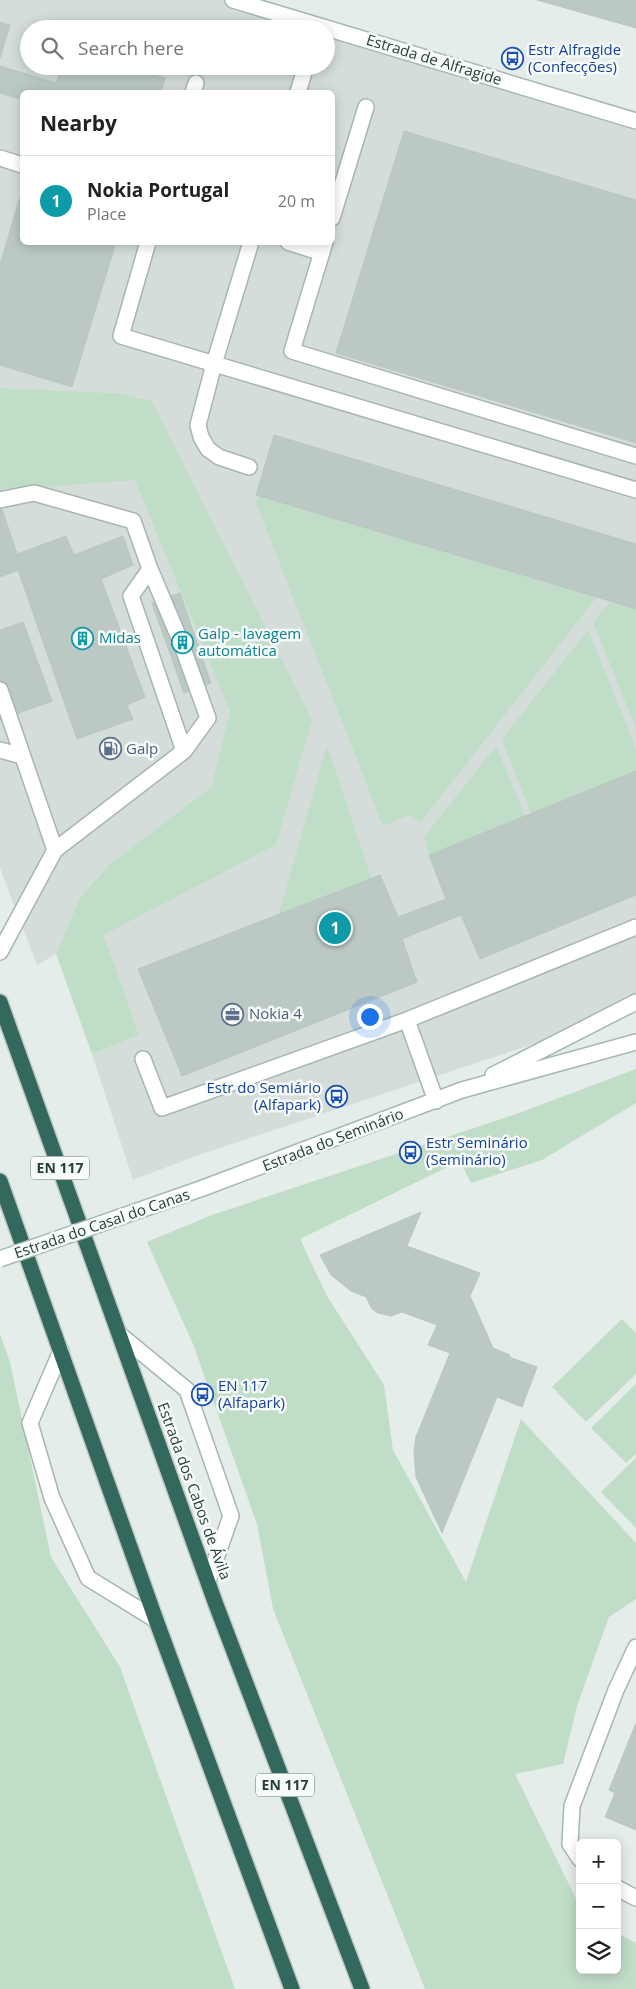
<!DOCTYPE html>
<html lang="en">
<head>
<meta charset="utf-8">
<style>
	:root { --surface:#fff; --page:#f2f2f2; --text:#222; --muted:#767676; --line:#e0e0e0; --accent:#7b4f42 }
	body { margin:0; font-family:"Open Sans",sans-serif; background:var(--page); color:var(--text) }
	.controls { position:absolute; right:15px; bottom:15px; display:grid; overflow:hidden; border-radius:8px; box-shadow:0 2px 12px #0003 }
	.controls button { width:45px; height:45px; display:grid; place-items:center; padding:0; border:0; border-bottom:1px solid var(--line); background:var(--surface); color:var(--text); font:25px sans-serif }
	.you { position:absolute; left:369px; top:1016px; width:18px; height:18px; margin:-12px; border:4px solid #fff; border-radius:50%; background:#1a73e8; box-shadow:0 0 0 8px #1a73e833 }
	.badge { display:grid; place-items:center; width:32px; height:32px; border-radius:50%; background:var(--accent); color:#fff; font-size:16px; font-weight:700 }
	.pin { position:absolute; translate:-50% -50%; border:2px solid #fff; box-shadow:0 1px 5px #0006 }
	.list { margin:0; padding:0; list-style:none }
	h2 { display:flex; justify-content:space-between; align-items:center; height:65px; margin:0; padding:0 20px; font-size:21px }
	h2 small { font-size:16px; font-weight:400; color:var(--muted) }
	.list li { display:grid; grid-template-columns:32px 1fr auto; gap:15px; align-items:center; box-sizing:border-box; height:90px; padding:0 20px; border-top:1px solid var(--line) }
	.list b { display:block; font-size:19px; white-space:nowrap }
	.list p { margin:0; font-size:16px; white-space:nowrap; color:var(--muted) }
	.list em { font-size:16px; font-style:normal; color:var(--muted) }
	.icon { flex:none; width:28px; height:28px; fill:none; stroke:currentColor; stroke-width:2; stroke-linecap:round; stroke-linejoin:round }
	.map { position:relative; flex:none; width:636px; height:1989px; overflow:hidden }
	.search { position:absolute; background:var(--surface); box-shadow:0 2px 12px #0003; left:20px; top:20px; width:315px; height:55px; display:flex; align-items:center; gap:12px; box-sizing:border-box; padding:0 18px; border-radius:28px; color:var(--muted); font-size:19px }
	.panel { position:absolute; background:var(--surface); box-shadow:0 2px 12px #0003; left:20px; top:90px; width:315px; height:155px; border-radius:8px }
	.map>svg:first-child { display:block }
	.built { fill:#d4ddd9; fill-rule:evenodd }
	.green { fill:#c0ddc8 }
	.building { fill:#bbc8c3; stroke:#b8c7c1 }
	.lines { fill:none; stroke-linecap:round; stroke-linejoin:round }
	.lane-casing { stroke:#a8b5b1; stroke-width:18 }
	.secondary-casing { stroke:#a5b8b1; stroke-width:18 }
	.highway-casing { stroke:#c2c9c7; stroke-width:18 }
	.lane { stroke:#fff; stroke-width:15 }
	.secondary { stroke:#fff; stroke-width:15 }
	.highway { stroke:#33695d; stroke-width:15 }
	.secondary-bridge-casing { stroke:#a5b8b1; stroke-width:18; stroke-linecap:butt }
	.secondary-bridge { stroke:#fff; stroke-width:15 }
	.labels { text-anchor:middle; stroke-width:5; stroke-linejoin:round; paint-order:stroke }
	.shield { fill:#f6faf8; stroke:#647672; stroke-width:1 }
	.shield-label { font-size:14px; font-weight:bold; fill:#263e38 }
	.transit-label { font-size:15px; fill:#164399; stroke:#f6faf8; text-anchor:start }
	.street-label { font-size:15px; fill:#263e38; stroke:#f6faf8 }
	.culture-label { font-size:15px; fill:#0d838f; stroke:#f6faf8; text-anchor:start }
	.service-label { font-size:15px; fill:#4e5e75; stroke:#f6faf8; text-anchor:start }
</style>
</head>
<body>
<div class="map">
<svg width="636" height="1989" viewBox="0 0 636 1989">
	<rect width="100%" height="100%" fill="#e5edea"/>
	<!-- built -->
	<path class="built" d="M0 0H265L636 113V1010L193 1157 133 1180 92 1054 139 1035 104 935 276 845 152 401 118 393 0 388ZM29 29H326V66H29ZM22 92H332V242H22Z
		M135 479 230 712 211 787 109 865 79 899 56 954 37 965 0 868V490Z"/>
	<!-- green -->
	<path class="green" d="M0 388 118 393 152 401 312 720 276 845 104 935 139 1035 92 1054 56 954 79 899 109 865 211 787 230 712 135 480 0 490Z
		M258 496 596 598 420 823 410 815 383 826 256 503Z
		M610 602 636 609V729L593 622Z
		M588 630 636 749V771L531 813 502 739Z
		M327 745 371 878 279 914Z
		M496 746 525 816 429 855 424 837Z
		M636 1069V1103L542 1160 471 1183 460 1161 300 1239 327 1296 384 1385 393 1450 466 1582 521 1419 636 1543V1599L609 1617 577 1706 563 1764 515 1774 580 1907V1970H617V1933L636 1943V1989H425L273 1609 257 1524 193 1344 147 1242 212 1215 519 1113Z
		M622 1319 636 1333V1374L586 1422 552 1387Z
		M0 1334 10 1362 51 1557 120 1667 235 1989H0Z
		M636 1384V1454L626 1463 591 1428Z
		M636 1458V1528L601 1492Z"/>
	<!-- building -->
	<path class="building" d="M537 0H636V28Z
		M0 22 10 25 0 58Z
		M0 66 56 83 61 66H123L165 78 161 92H22V100L0 93Z
		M404 131 636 200V443L336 353Z
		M22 190V242H116L72 387 0 365V265Z
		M274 435 636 544V609L256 495Z
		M2 509 22 569 0 577V510Z
		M66 536 74 555 123 536 133 565 101 579 145 697 127 705 133 719 77 739 18 570 22 569 17 554Z
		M180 593 211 683 184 693 152 603Z
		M23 622 52 701 0 720V630Z
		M636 771V895L480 959 461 915 402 939 417 982 182 1076 138 969 380 875 398 917 446 899 429 855Z
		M421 1212 407 1246 480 1273 470 1296 493 1348 510 1355 509 1357 537 1367 522 1407 497 1397 442 1533 416 1477 414 1451 416 1437 450 1353 428 1345 437 1325 402 1312 391 1316 378 1313 372 1309 366 1297 351 1291 331 1275 320 1255Z
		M636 1723V1830L605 1817 615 1793 609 1790Z"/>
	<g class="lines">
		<defs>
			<path id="lane" d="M193 92 196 83
				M298 92 306 66
				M0 158 22 165
				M332 218 366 107
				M148 242 121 336 636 490
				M288 242 322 253
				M325 242 292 351 636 456
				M249 467 219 457 208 449 201 437 198 425 214 364 251 242
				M0 500 34 493 133 521 150 569 131 596 184 751 55 850 0 952
				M150 569 180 640 208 718 184 751
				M0 690 55 850
				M0 750 22 756
				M407 1020 436 1101
				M143 1059 162 1108 407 1020 636 927
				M119 1334 187 1390 231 1516 208 1581
				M61 1351 30 1423 52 1498 88 1578 156 1620
				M580 1859 570 1844 572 1806 616 1690 636 1647
				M617 1888 636 1898"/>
			<path id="secondary" d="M233 0 636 121
				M493 1075 636 1002
				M203 1188 462 1090 636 1042"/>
			<path id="highway" d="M0 1002 215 1602 362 1989
				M0 1181 156 1620 292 1989"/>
		</defs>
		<!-- lane casing -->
		<use href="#lane" class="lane-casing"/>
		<!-- secondary casing -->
		<use href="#secondary" class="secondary-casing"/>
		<!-- highway casing -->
		<use href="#highway" class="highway-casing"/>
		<!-- lane -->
		<use href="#lane" class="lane"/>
		<!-- secondary -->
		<use href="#secondary" class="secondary"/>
		<!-- highway -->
		<use href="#highway" class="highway"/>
		<defs>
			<path id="secondary-bridge" d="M0 1259 203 1188"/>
		</defs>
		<!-- secondary-bridge casing -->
		<use href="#secondary-bridge" class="secondary-bridge-casing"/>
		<!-- secondary-bridge -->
		<use href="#secondary-bridge" class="secondary-bridge"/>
	</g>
	<!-- icons -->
	<defs>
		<symbol id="bus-ring" viewBox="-11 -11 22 22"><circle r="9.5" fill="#f6faf8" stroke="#1a4fb4" stroke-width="1.5"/><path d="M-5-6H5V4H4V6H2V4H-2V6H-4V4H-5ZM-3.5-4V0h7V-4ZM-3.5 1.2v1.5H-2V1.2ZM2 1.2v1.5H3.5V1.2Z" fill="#1a4fb4"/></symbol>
		<symbol id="building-ring" viewBox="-11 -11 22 22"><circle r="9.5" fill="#f6faf8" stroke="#0f9aa8" stroke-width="1.5"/><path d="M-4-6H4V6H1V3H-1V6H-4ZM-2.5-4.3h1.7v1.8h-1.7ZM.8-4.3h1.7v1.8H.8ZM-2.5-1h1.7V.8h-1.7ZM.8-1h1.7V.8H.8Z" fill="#0f9aa8"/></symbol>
		<symbol id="fuel-ring" viewBox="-11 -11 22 22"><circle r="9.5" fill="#f6faf8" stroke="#5c6f8a" stroke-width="1.5"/><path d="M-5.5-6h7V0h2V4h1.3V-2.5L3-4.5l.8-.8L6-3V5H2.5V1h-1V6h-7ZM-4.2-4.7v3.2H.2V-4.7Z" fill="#5c6f8a"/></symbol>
		<symbol id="office-ring" viewBox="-11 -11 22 22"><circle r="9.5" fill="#f6faf8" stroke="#5c6f8a" stroke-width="1.5"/><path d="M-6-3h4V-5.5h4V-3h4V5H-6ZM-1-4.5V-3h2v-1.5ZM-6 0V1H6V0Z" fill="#5c6f8a"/></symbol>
	</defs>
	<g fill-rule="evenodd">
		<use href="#bus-ring" x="500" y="46" width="25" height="25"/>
		<use href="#building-ring" x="70" y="626" width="25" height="25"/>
		<use href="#building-ring" x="170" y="630" width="25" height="25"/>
		<use href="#fuel-ring" x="98" y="736" width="25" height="25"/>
		<use href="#office-ring" x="220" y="1002" width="25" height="25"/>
		<use href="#bus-ring" x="324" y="1084" width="25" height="25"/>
		<use href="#bus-ring" x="398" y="1140" width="25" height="25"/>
		<use href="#bus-ring" x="190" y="1382" width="25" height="25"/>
	</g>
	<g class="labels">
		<!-- shield labels -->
		<g class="shield">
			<rect x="31" y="1156.5" width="58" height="23" rx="4"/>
			<rect x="256" y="1773.5" width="58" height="23" rx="4"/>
		</g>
		<g class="shield-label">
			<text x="60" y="1173">EN 117</text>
			<text x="285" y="1790">EN 117</text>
		</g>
		<!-- transit labels -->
		<g class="transit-label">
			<text x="528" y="55">Estr Alfragide<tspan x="528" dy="17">(Confecções)</tspan></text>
			<text x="321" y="1093" text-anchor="end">Estr do Semiário<tspan x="321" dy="17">(Alfapark)</tspan></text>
			<text x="426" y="1148">Estr Seminário<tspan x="426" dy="17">(Seminário)</tspan></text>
			<text x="218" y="1391">EN 117<tspan x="218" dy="17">(Alfapark)</tspan></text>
		</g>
		<!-- street labels -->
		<g class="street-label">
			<text transform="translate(434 60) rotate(17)" y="5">Estrada de Alfragide</text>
			<text transform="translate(333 1140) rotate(-21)" y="5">Estrada do Seminário</text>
			<text transform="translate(102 1224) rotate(-19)" y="5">Estrada do Casal do Canas</text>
			<text transform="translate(194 1491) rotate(70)" y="5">Estrada dos Cabos de Ávila</text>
		</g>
		<!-- culture labels -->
		<g class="culture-label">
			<text x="198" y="639">Galp - lavagem<tspan x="198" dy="17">automática</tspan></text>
			<text x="99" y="643">Midas</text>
		</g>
		<!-- service labels -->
		<g class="service-label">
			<text x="126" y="754">Galp</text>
			<text x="249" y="1019">Nokia 4</text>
		</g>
	</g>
</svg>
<div class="controls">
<button>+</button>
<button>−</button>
<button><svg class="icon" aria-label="layers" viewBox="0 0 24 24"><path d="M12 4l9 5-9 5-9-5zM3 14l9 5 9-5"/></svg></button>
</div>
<div class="you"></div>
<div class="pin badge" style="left:335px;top:928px;background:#0f9aa8">1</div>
<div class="search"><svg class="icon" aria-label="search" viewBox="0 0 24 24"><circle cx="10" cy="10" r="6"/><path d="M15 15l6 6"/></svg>Search here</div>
<section class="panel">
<h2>Nearby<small></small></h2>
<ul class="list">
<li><span class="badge" style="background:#0f9aa8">1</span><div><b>Nokia Portugal</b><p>Place</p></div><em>20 m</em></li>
</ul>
</section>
</div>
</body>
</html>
